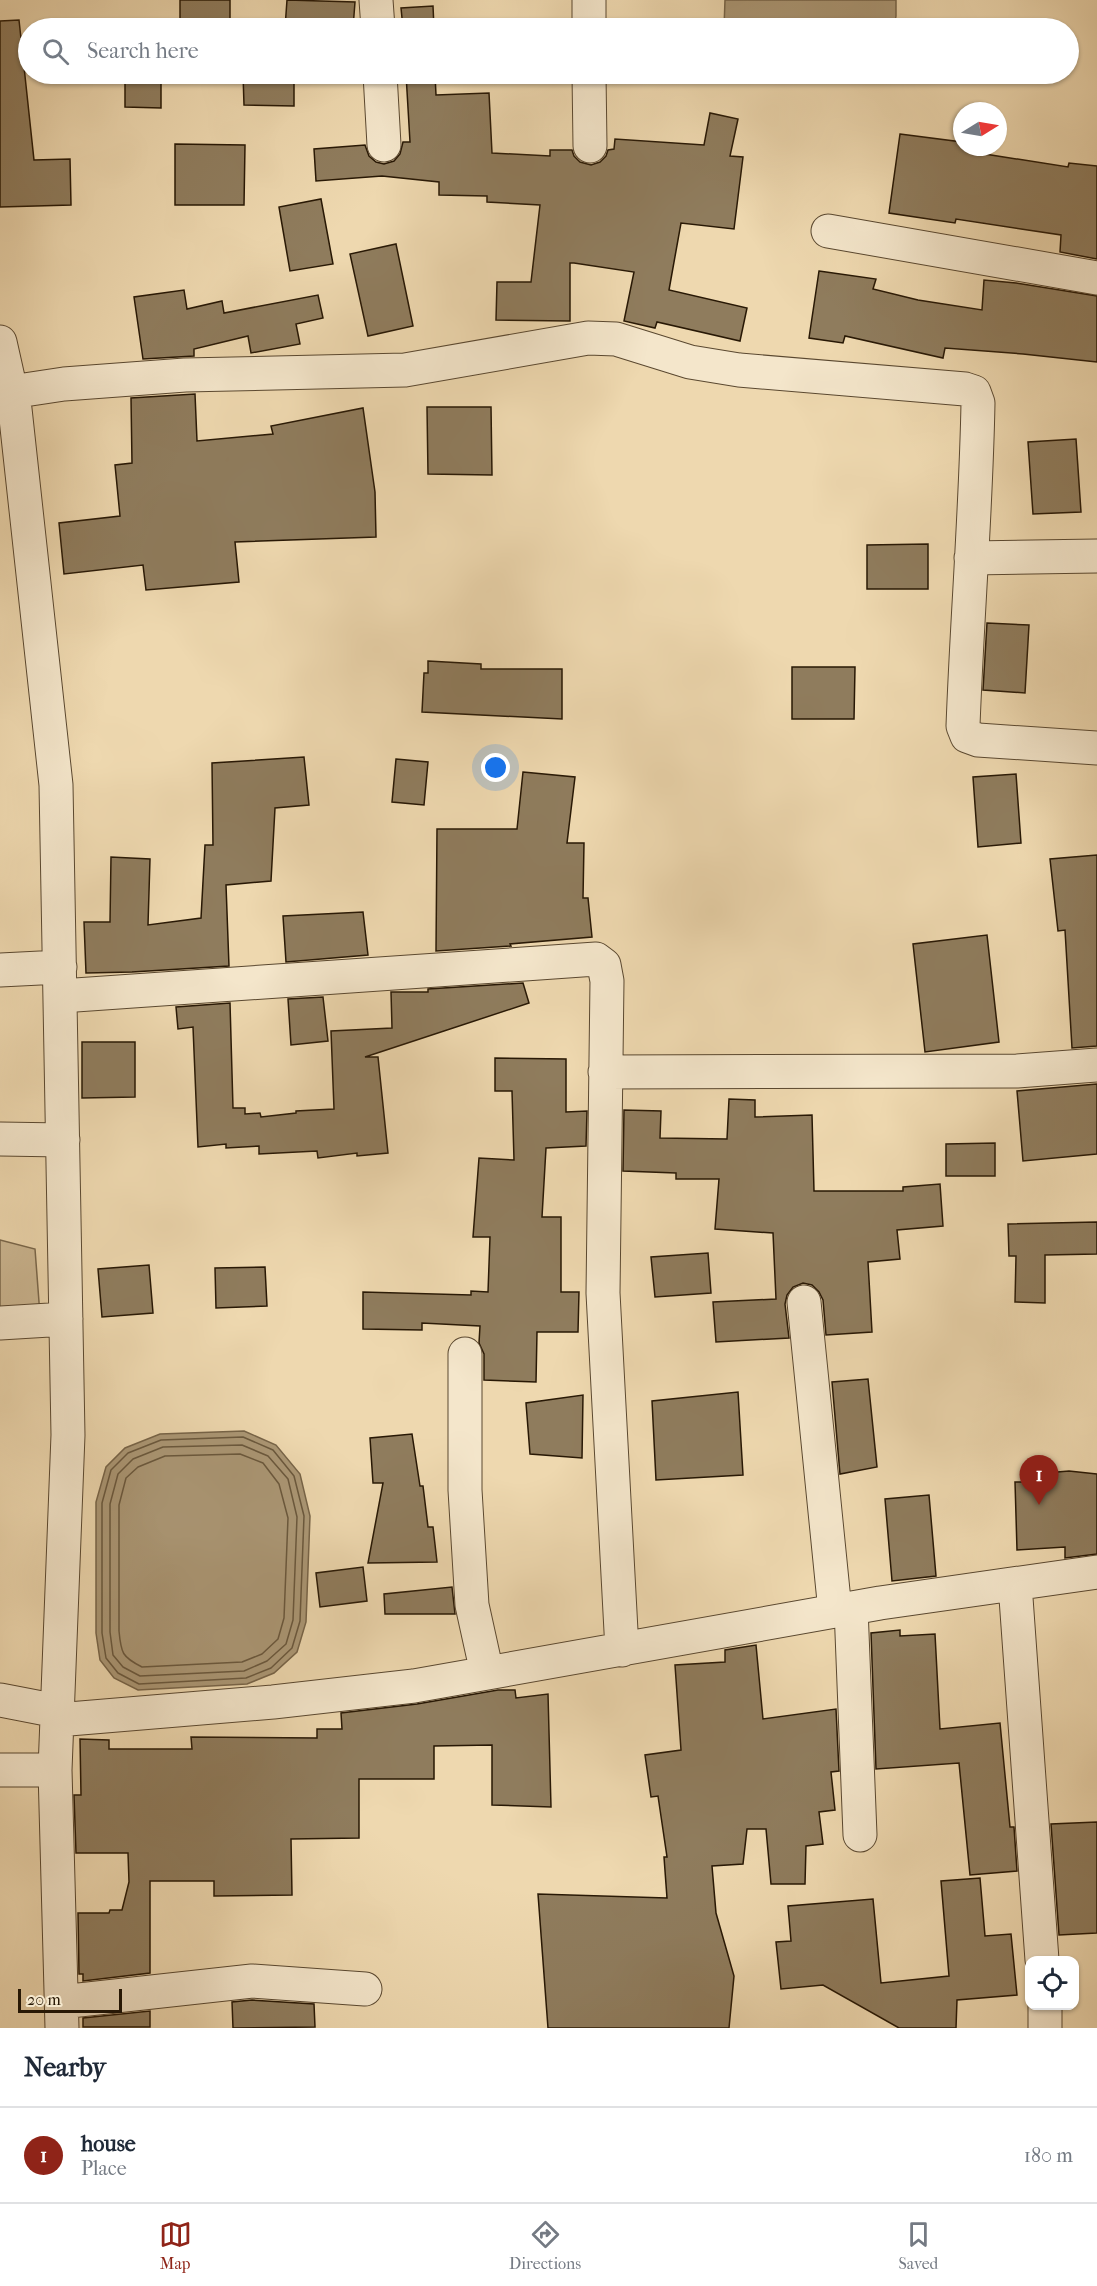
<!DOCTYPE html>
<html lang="en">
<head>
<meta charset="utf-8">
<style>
	:root { --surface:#fff; --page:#f2f2f3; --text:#1f2937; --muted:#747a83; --line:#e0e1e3; --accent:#8f2418 }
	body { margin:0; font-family:"IM FELL French Canon",serif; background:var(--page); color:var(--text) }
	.controls { position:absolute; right:18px; bottom:18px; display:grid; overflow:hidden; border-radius:12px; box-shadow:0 2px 4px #0004 }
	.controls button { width:54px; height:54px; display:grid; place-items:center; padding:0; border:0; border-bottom:2px solid var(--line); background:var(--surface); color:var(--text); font:30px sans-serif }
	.compass { position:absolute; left:953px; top:102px; width:54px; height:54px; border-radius:50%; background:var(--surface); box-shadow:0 2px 4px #0004; rotate:79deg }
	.scale { position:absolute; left:18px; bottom:15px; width:104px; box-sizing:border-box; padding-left:6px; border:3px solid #281805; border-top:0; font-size:16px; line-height:21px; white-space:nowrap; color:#281805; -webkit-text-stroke:4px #f4e6cb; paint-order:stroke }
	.you { position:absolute; left:496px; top:768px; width:21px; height:21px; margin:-15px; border:4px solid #fff; border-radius:50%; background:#1a73e8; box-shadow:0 0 0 9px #1a73e833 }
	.badge { display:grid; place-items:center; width:39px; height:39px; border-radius:50%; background:var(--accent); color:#fff; font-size:20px; font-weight:700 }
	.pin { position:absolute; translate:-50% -50px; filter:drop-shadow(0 2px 3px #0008) }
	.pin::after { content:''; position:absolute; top:32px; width:21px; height:18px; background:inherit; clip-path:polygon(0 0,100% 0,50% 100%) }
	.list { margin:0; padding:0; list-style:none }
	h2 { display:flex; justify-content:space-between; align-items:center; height:78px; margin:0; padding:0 24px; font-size:26px }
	h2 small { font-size:20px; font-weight:400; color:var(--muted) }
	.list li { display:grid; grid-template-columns:39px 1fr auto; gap:18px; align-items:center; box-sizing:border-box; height:96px; padding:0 24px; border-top:2px solid var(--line) }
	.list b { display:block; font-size:22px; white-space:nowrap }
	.list p { margin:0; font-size:20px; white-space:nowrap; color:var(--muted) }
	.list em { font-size:20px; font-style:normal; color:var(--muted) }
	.icon { flex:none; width:33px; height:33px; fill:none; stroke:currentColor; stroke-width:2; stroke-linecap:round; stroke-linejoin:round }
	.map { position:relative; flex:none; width:1097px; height:2028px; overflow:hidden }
	.search { position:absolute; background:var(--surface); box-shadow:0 2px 4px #0004; left:18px; right:18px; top:18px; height:66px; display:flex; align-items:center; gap:15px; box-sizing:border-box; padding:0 21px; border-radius:33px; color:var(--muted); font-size:22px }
	.sheet { height:174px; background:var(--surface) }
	nav { display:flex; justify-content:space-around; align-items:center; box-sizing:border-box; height:84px; border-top:2px solid var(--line); background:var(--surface); font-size:16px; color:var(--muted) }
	nav a { display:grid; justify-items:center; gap:3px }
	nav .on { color:var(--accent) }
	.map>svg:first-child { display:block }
	.green { fill:#ccb792; stroke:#7a684c; stroke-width:1.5 }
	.water { fill:#ab9775; stroke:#776448; stroke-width:1.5 }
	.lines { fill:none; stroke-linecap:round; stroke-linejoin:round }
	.shore { stroke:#6a583d; stroke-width:1.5 }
	.building { fill:#8f7c5d; stroke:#281805; stroke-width:1.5 }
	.minor-casing { stroke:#5a4830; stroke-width:35 }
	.minor { stroke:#f4e6cb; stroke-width:33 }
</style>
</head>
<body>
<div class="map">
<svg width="1097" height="2028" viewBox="0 0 1097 2028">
	<rect width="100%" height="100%" fill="#eed8af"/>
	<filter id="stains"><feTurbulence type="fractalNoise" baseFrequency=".00333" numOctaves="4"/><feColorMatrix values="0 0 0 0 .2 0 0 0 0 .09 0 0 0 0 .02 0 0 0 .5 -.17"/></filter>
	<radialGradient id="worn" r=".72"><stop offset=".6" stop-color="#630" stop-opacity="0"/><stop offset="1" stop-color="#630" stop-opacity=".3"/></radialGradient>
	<!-- green -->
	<path class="green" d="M0 1240 35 1249 40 1315 0 1319Z"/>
	<!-- water -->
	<path class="water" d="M725 0H896V16L894 28H724Z
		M244 1431 276 1445 300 1474 310 1516 306 1622 297 1652 274 1673 247 1684 138 1690 114 1678 100 1660 96 1633V1502L106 1467 125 1448 160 1434Z"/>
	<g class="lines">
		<!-- shore -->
		<path class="shore" d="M243 1437 273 1450 294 1476 304 1516 300 1621 292 1648 271 1668 246 1678 139 1684 118 1673 106 1658 102 1633V1503L111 1470 128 1453 161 1440Z
			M242 1445 268 1456 288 1479 297 1517 293 1620 286 1644 267 1661 244 1671 140 1676 123 1667 113 1655 110 1632V1504L118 1474 133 1459 163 1447Z
			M240 1454 263 1463 279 1484 288 1518 284 1618 278 1639 262 1654 242 1662 142 1667C122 1657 121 1653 119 1631V1505L126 1478 138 1467 165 1456Z"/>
	</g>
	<!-- building -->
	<path class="building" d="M180 0H230V28H180Z
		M287 0 355 2 353 28H285Z
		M433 6 434 28H403L401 8Z
		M19 20 34 160 70 159 71 205 0 207V21Z
		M125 74H161V108L125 107Z
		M243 74H294V106L244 105Z
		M406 74H435L436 95 489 93 492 153 550 156V150H572L574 156 580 162 591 165 600 162 606 156 608 150 614 149 615 139 704 145 710 113 738 119 730 156 743 157 734 229 681 223 669 290 747 308 740 341 657 322 655 328 624 321 634 272 574 263H570V321L496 320 497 282H531L540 205 487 202V196L439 195V182L382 176 316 181 314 149 365 145 369 156 376 162 384 164 394 161 400 154 403 142H410Z
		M900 134 962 142V147H966V151L1068 167 1069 163 1097 166V259L1060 252 1061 235 956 219 955 223 889 213Z
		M175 144 245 145 244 205H175Z
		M321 199 333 264 290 271 279 207Z
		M396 244 413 326 368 336 350 254Z
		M819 271 876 279 873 289 918 300 982 310 984 280 1016 283 1097 296V362L1023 354 945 348 943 358 845 336 843 343 809 338Z
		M184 290 187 309 222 301 224 313 318 295 323 318 296 324 300 344 251 353 248 336 194 349V356L143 359 134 297Z
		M195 394 197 441 273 434 271 426 363 408 375 492 376 537 235 542 239 582 146 590 143 565 64 574 59 523 120 516 115 465 132 463 131 398Z
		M427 407H491L492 475 428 474Z
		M1076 439 1081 512 1033 514 1028 442Z
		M928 544V589H867V545Z
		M987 623 1029 625 1025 693 983 690Z
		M428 661 481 664V669H562V719L422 712 424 673H428Z
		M792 667H855L854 719H792Z
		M304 757 309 805 275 808 271 881 226 885 229 966 132 972 86 973 84 922H110L111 857 150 859 148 925 201 918 205 845H213L212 763Z
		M396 759 428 762 424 805 392 802Z
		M523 772 575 777 567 843H584L583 898H588L592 937 510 944 511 946 436 951 437 829H517Z
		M1016 774 1021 843 978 847 973 777Z
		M1097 855V1046L1072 1048 1065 930 1058 931 1050 859Z
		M363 912 368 955 286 962 283 916Z
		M987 935 999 1042 925 1052 913 944Z
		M523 983 529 1003 365 1057H378L388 1153 357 1156V1153L318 1158 317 1151 259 1154V1146L226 1148V1144L198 1147 193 1027 178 1029 176 1007 230 1003 233 1108H245V1114L260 1113 261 1117 296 1113V1111L334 1109 331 1031 392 1028 391 992H428V989Z
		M323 997 328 1041 291 1045 288 999Z
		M82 1042H135V1097L82 1098Z
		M495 1058 566 1059V1112L587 1111 586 1146 546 1148 542 1217H561V1292H579L578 1332H537L536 1382 484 1380V1354L479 1343 480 1326 422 1323V1330L363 1329V1292L471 1295V1291L488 1292 490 1237H473L479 1158 514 1160 512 1091H495Z
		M1097 1084V1154L1023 1161 1017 1091Z
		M729 1099 755 1100V1117L812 1115 814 1191H903V1187L940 1184 943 1226 897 1230 900 1259 868 1262 872 1332 826 1335 823 1300 819 1292 812 1285 803 1283 793 1287 787 1295 785 1304 789 1338 716 1342 713 1302 776 1299 773 1233 715 1229 719 1179H676V1173L623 1171 624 1110 661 1111 660 1138 727 1139Z
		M995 1143V1176H946V1144Z
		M1097 1222V1254L1045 1255V1303L1015 1302 1016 1256H1009L1008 1224Z
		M708 1253 711 1293 655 1297 651 1257Z
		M149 1265 153 1313 102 1317 98 1269Z
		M265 1267 267 1306 216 1308 215 1268Z
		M868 1379 877 1467 840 1474 832 1382Z
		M738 1392 743 1475 656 1480 652 1401Z
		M583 1395 582 1458 530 1454 526 1403Z
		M412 1434 420 1486H423L428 1527H433L437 1562 368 1563 383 1483H373L370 1438Z
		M1069 1471 1097 1474V1554L1065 1558V1547L1017 1550 1015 1482H1022V1475Z
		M929 1495 936 1576 892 1581 885 1499Z
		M363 1567 367 1601 320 1607 316 1573Z
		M452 1587 455 1614H385L384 1594Z
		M900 1630V1636L935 1634 940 1729 1000 1723 1010 1827H1014L1017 1871 970 1875 959 1763 876 1769 871 1633Z
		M756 1645 763 1719 836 1709 839 1771 831 1772 835 1810 819 1812 823 1844 806 1846 805 1884H771L766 1829H747L743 1864 712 1866 716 1913 734 1976 729 2028H548L538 1894 667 1898 664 1857H667L658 1796 651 1797 645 1755 681 1750 675 1665 725 1662V1650Z
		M498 1690H515L516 1698 548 1694 551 1807 492 1805V1745L434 1746V1779H359V1838L291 1839 292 1895 214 1896V1881H150V1973L83 1981V1974H79L78 1913H109L110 1910H122L129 1882 128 1853H76L74 1795H81L80 1739 109 1740V1749H192L191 1737 317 1738V1729H342L341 1713 417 1704Z
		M1097 1822V1933L1059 1935 1051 1824Z
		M980 1878 985 1936 1011 1934 1017 1995 957 2000 956 2028H899L823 1985 781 1989 776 1942 791 1941 788 1906 873 1899 881 1983 949 1976 941 1881Z
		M252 2000 314 2004 315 2027 233 2028 232 2002Z
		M150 2011V2027H83V2018Z"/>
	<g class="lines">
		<defs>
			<path id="minor" d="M376 0 378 28
				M589 0V28
				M380 74 384 145
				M589 74 590 146
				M828 231 1097 278
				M0 342 15 409 56 785 68 1435 55 1770 62 2028
				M11 392 64 384 185 375 405 370 588 338 616 339 690 362 739 370 965 389 974 392 978 403C976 511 967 618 963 726L967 736 978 740 1097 748
				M971 558 1097 556
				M0 970 60 967
				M61 996 596 959 604 965 607 981 603 1293 622 1650
				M605 1072 1017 1071 1097 1065
				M0 1139 63 1140
				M804 1302 835 1611
				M0 1323 66 1319
				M465 1354V1490L472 1605 487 1673
				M1015 1584 1042 1960
				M851 1608 860 1835
				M0 1700 57 1711
				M57 1720 273 1702 414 1686 880 1603 1097 1572
				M0 1770H55
				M61 2002 252 1981 365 1989
				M1045 2028V2006"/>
		</defs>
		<!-- minor casing -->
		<use href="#minor" class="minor-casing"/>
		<!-- minor -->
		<use href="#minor" class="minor"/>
	</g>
	<rect width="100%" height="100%" filter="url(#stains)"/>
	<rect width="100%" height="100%" fill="url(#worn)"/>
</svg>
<div class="controls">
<button><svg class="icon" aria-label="locate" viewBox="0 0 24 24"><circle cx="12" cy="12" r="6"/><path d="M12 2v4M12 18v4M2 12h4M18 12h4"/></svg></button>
</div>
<svg class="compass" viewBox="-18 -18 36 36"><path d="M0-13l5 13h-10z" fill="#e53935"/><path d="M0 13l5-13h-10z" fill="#747a83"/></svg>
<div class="scale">20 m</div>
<div class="you"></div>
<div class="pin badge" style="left:1039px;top:1505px">1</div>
<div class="search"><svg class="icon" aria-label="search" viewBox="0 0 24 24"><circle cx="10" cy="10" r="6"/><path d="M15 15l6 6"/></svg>Search here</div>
</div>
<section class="sheet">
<h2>Nearby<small></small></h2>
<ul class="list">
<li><span class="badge">1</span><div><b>house</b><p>Place</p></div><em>180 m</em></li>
</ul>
</section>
<nav>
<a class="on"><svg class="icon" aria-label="map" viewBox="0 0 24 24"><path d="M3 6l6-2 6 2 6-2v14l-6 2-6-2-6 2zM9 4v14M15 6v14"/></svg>Map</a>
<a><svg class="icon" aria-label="directions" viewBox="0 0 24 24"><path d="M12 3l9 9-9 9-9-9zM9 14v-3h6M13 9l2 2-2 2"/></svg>Directions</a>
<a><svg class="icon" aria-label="saved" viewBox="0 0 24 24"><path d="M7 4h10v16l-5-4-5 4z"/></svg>Saved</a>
</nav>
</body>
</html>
